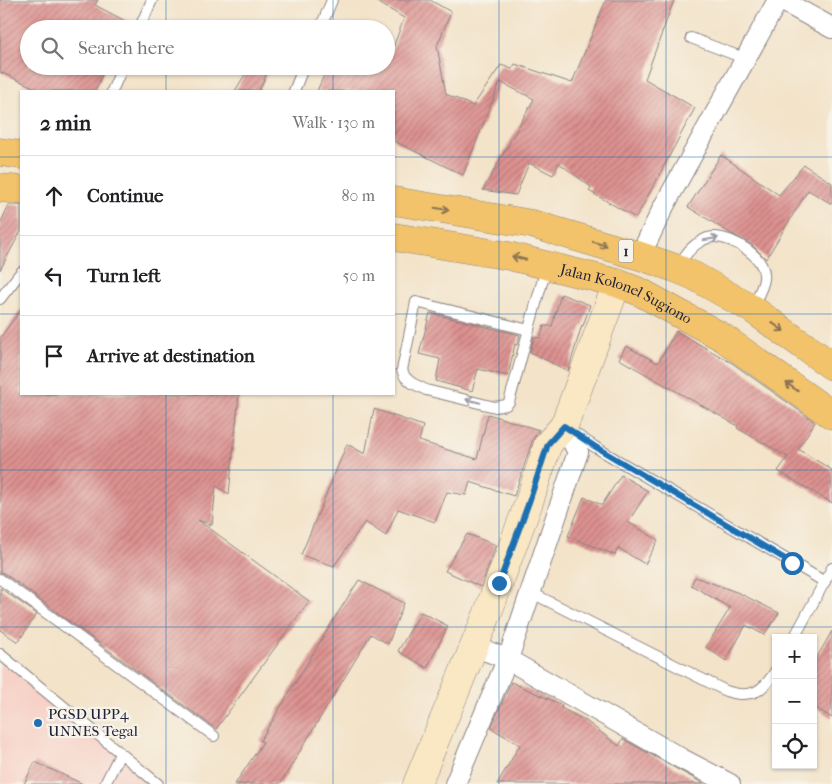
<!DOCTYPE html>
<html lang="en">
<head>
<meta charset="utf-8">
<style>
	:root { --surface:#fff; --page:#f6f6f6; --text:#202124; --muted:#757577; --line:#e0e0e0 }
	body { margin:0; font-family:"IM FELL French Canon",serif; background:var(--page); color:var(--text) }
	.controls { position:absolute; right:15px; bottom:15px; display:grid; overflow:hidden; border-radius:0px; box-shadow:0 1px 4px #0004 }
	.controls button { width:45px; height:45px; display:grid; place-items:center; padding:0; border:0; border-bottom:1px solid var(--line); background:var(--surface); color:var(--text); font:25px sans-serif }
	.stop { position:absolute; width:15px; height:15px; margin:-11px; border:4px solid #1f6fb2; border-radius:50%; background:#fff }
	.stop.end { background:#1f6fb2; border-color:#fff; box-shadow:0 1px 5px #0008 }
	.list { margin:0; padding:0; list-style:none }
	h2 { display:flex; justify-content:space-between; align-items:center; height:65px; margin:0; padding:0 20px; font-size:21px }
	h2 small { font-size:16px; font-weight:400; color:var(--muted) }
	.list li { display:grid; grid-template-columns:32px 1fr auto; gap:15px; align-items:center; box-sizing:border-box; height:80px; padding:0 20px; border-top:1px solid var(--line) }
	.list b { display:block; font-size:19px; white-space:nowrap }
	.list em { font-size:16px; font-style:normal; color:var(--muted) }
	.icon { flex:none; width:28px; height:28px; fill:none; stroke:currentColor; stroke-width:2; stroke-linecap:round; stroke-linejoin:round }
	.map { position:relative; flex:none; width:832px; height:784px; overflow:hidden }
	.search { position:absolute; background:var(--surface); box-shadow:0 1px 4px #0004; left:20px; top:20px; width:375px; height:55px; display:flex; align-items:center; gap:12px; box-sizing:border-box; padding:0 18px; border-radius:28px; color:var(--muted); font-size:19px }
	.panel { position:absolute; background:var(--surface); box-shadow:0 1px 4px #0004; left:20px; top:90px; width:375px; height:305px; border-radius:0px }
	.map>svg:first-child { display:block }
	.built { fill:#f7d1c7 }
	.building { fill:url(#building-hatch) }
	.lines { fill:none; stroke-linecap:round; stroke-linejoin:round }
	.lane-casing { stroke:#8a8282; stroke-width:12 }
	.street-casing { stroke:#8a8282; stroke-width:22 }
	.secondary-casing { stroke:#8a8282; stroke-width:29 }
	.highway-casing { stroke:#8a8282; stroke-width:29 }
	.lane { stroke:#fff; stroke-width:10 }
	.street { stroke:#fff; stroke-width:20 }
	.secondary { stroke:#fae7c3; stroke-width:28 }
	.highway { stroke:#f2c36a; stroke-width:28 }
	.oneway { stroke:#8a7252 }
	.oneway2 { stroke:#9c9ca7 }
	.route { stroke:#1f6fb2; stroke-width:6 }
	.grid { fill:none; stroke:#1f6fb2; stroke-width:1; stroke-opacity:0.55 }
	.poi-dot { fill:#1f6fb2; stroke:#f7f3e8; stroke-width:2 }
	.labels { text-anchor:middle; stroke-width:4.5; stroke-linejoin:round; paint-order:stroke }
	.shield { fill:#f7f3e8; stroke:#62616f; stroke-width:1 }
	.shield-label { font-size:14px; font-weight:bold; fill:#22223b }
	.street-label { font-size:15px; fill:#22223b; stroke:#f7f3e8 }
	.poi-label { font-size:15px; fill:#22223b; stroke:#f7f3e8; text-anchor:start }
</style>
</head>
<body>
<div class="map">
<svg width="832" height="784" viewBox="0 0 832 784">
	<defs>
		<pattern id="building-hatch" width="6" height="6" patternUnits="userSpaceOnUse" patternTransform="scale(1.25)"><rect width="6" height="6" fill="#dd9290"/><path d="M-1 1l2-2M0 6l6-6M5 7l2-2" fill="none" stroke="#b37777"/></pattern>
	</defs>
	<rect width="100%" height="100%" fill="#f7f3e8"/>
	<filter id="ink" filterUnits="userSpaceOnUse"><feTurbulence type="fractalNoise" baseFrequency=".02" numOctaves="2"/><feDisplacementMap in="SourceGraphic" scale="10" xChannelSelector="R" yChannelSelector="G"/><feConvolveMatrix kernelMatrix="1 2 1 2 8 2 1 2 1" color-interpolation-filters="sRGB"/></filter>
	<filter id="wash" filterUnits="userSpaceOnUse"><feTurbulence type="fractalNoise" baseFrequency=".0096" numOctaves="4" result="noise"/><feDisplacementMap in="SourceGraphic" scale="20" xChannelSelector="R" yChannelSelector="G"/><feGaussianBlur stdDeviation="1.12" result="paint"/><feColorMatrix in="noise" values="0 0 0 0 0 0 0 0 0 0 0 0 0 0 0 0 0 1.4 0 .05"/><feComposite in="paint" operator="in"/></filter>
	<g filter="url(#wash)">
		<rect width="100%" height="100%" fill="#f3e3c9"/>
		<!-- built -->
		<path class="built" d="M0 662 154 784H0Z"/>
		<g id="blocks">
			<!-- building -->
			<path class="building" d="M0 0H98L95 5 133 25 132 29H29V66H106L95 91H42L0 72Z
				M374 0H430L451 12 437 46 446 94 473 106 501 65 512 69 515 64 572 83 606 0H674L645 79 695 108 636 218 589 191 591 187 559 163 553 175 529 163 516 195 483 190 534 99 500 82 463 175 394 141V91H317L328 66H386V51L391 53 404 18Z
				M250 66H270L259 91H235Z
				M721 155 779 195 804 165 832 183V204L808 190 766 259 751 244 730 233 688 207Z
				M9 205H21V231L0 270V224Z
				M561 294 590 305 583 326 582 325 568 371 530 352 534 337 540 338 544 326H552Z
				M21 309V394H239L229 494 216 486 212 525 198 520 309 601 216 729 4 573 0 572V338Z
				M430 313 520 335 517 345 515 344 508 376 478 369 472 391 436 381 440 359 419 354Z
				M676 331 732 363 815 422 798 449 832 470V503L778 471 788 457 737 428 738 426 619 359 626 346 658 363Z
				M374 409 423 426 419 441 477 459 488 414 539 430 533 439 514 496 470 482 466 495 447 492 435 522 398 509 386 536 365 522 334 566 301 555 347 444 365 454Z
				M621 475 648 491 628 522 658 540 645 564 618 548 615 555 568 536 584 497 602 505Z
				M467 534 496 545 481 587 445 571Z
				M695 577 739 593 779 613 764 635 746 625 726 661 706 647 730 608 691 585Z
				M359 580 404 603 388 644 371 634 280 784H235L263 742 260 741 334 619Z
				M0 588 37 614 18 642 0 630Z
				M421 612 448 626 427 668 398 651Z
				M832 631V718L813 706V664Z
				M511 682 562 705 561 708 586 721 619 746 623 739 704 784H497L520 745 491 728Z
				M35 762 83 784H24Z"/>
		</g>
	</g>
	<g filter="url(#ink)">
		<use href="#blocks" fill-opacity="0" stroke="#8a8282" stroke-width="1"/>
		<g class="lines">
			<defs>
				<path id="lane" d="M139 29 152 0
					M320 29 332 0
					M691 38 746 59
					M112 91 123 66
					M294 91 304 66
					M676 267C683 260 690 246 700 242 704 239 709 237 714 237 733 237 767 257 764 279 763 288 756 299 752 308
					M0 299 21 272
					M529 330 416 302 402 370 405 377 412 383 426 390 495 407 506 405 509 402C522 357 533 311 547 266
					M571 431 595 447 825 582
					M0 579 214 736
					M530 592 726 691C751 699 763 692 776 670
					M794 638 832 568
					M0 654 158 784
					M105 784 120 754"/>
				<path id="street" d="M781 0 832 28
					M640 256 664 206 778 0
					M474 646 507 659 682 759 730 784
					M455 784 510 653 578 452 564 426"/>
				<path id="secondary" d="M417 784 487 615 529 502 548 444 564 426 617 283"/>
				<g id="highway">
					<path d="M0 152 21 155"/>
					<path d="M0 188 21 190"/>
					<path d="M394 201 532 224 640 256 675 268 694 276 752 309 832 366"/>
					<path id="s1" d="M394 237 509 256 617 283 640 292 722 337 832 415"/>
				</g>
			</defs>
			<!-- lane casing -->
			<use href="#lane" class="lane-casing"/>
			<!-- street casing -->
			<use href="#street" class="street-casing"/>
			<!-- secondary casing -->
			<use href="#secondary" class="secondary-casing"/>
			<!-- highway casing -->
			<use href="#highway" class="highway-casing"/>
			<!-- lane -->
			<use href="#lane" class="lane"/>
			<!-- street -->
			<use href="#street" class="street"/>
			<!-- secondary -->
			<use href="#secondary" class="secondary"/>
			<!-- highway -->
			<use href="#highway" class="highway"/>
		</g>
		<!-- one-way arrows -->
		<defs><path id="oneway-shaft" d="M-6 0H5M1.5-3L5.5 0L1.5 3" fill="none" stroke-width="1.6" stroke-linecap="round" stroke-linejoin="round" transform="scale(1.25)"/></defs>
		<g class="oneway">
			<use href="#oneway-shaft" transform="translate(442 209) rotate(10)"/>
			<use href="#oneway-shaft" transform="translate(600 244) rotate(17)"/>
			<use href="#oneway-shaft" transform="translate(519 258) rotate(-166)"/>
			<use href="#oneway-shaft" transform="translate(778 327) rotate(36)"/>
			<use href="#oneway-shaft" transform="translate(792 387) rotate(-145)"/>
		</g>
		<g class="oneway2">
			<use href="#oneway-shaft" transform="translate(711 239) rotate(-9)"/>
			<use href="#oneway-shaft" transform="translate(473 401) rotate(-166)"/>
		</g>
	</g>
	<g class="lines" filter="url(#ink)">
		<!-- route -->
		<path class="route" d="M499 583 529 502 548 444 564 426 594 446 792 563"/>
	</g>
	<!-- grid -->
	<path class="grid" d="M166 0V29M333 0V29M499 0V784M666 0V784M166 66V91M333 66V91M0 157H21M394 157H832M0 314H21M394 314H832M166 394V784M333 394V784M0 470H832M0 627H832"/>
	<!-- markers -->
	<circle class="poi-dot" cx="38" cy="723" r="5"/>
	<g class="labels">
		<!-- shield labels -->
		<rect class="shield" x="618.5" y="239.5" width="15" height="23" rx="4"/>
		<g class="shield-label">
			<text x="626" y="256">1</text>
		</g>
		<!-- street labels -->
		<g class="street-label">
			<text dy="5" stroke="none"><textPath href="#s1" startOffset="240">Jalan Kolonel Sugiono</textPath></text>
		</g>
		<!-- poi labels -->
		<g class="poi-label">
			<text x="48" y="719">PGSD UPP4<tspan x="48" dy="17">UNNES Tegal</tspan></text>
		</g>
	</g>
</svg>
<div class="controls">
<button>+</button>
<button>−</button>
<button><svg class="icon" aria-label="locate" viewBox="0 0 24 24"><circle cx="12" cy="12" r="6"/><path d="M12 2v4M12 18v4M2 12h4M18 12h4"/></svg></button>
</div>
<div class="stop" style="left:792px;top:563px"></div>
<div class="stop end" style="left:499px;top:583px"></div>
<div class="search"><svg class="icon" aria-label="search" viewBox="0 0 24 24"><circle cx="10" cy="10" r="6"/><path d="M15 15l6 6"/></svg>Search here</div>
<section class="panel">
<h2>2 min<small>Walk · 130 m</small></h2>
<ul class="list">
<li><svg class="icon" aria-label="ahead" viewBox="0 0 24 24"><path d="M12 20V5M6 11l6-6 6 6"/></svg><div><b>Continue</b></div><em>80 m</em></li>
<li><svg class="icon" aria-label="left" viewBox="0 0 24 24"><path d="M17 20v-9H6M10 6l-5 5 5 5"/></svg><div><b>Turn left</b></div><em>50 m</em></li>
<li><svg class="icon" aria-label="arrive" viewBox="0 0 24 24"><path d="M6 21V4h12l-3 4 3 4H6"/></svg><div><b>Arrive at destination</b></div></li>
</ul>
</section>
</div>
</body>
</html>
